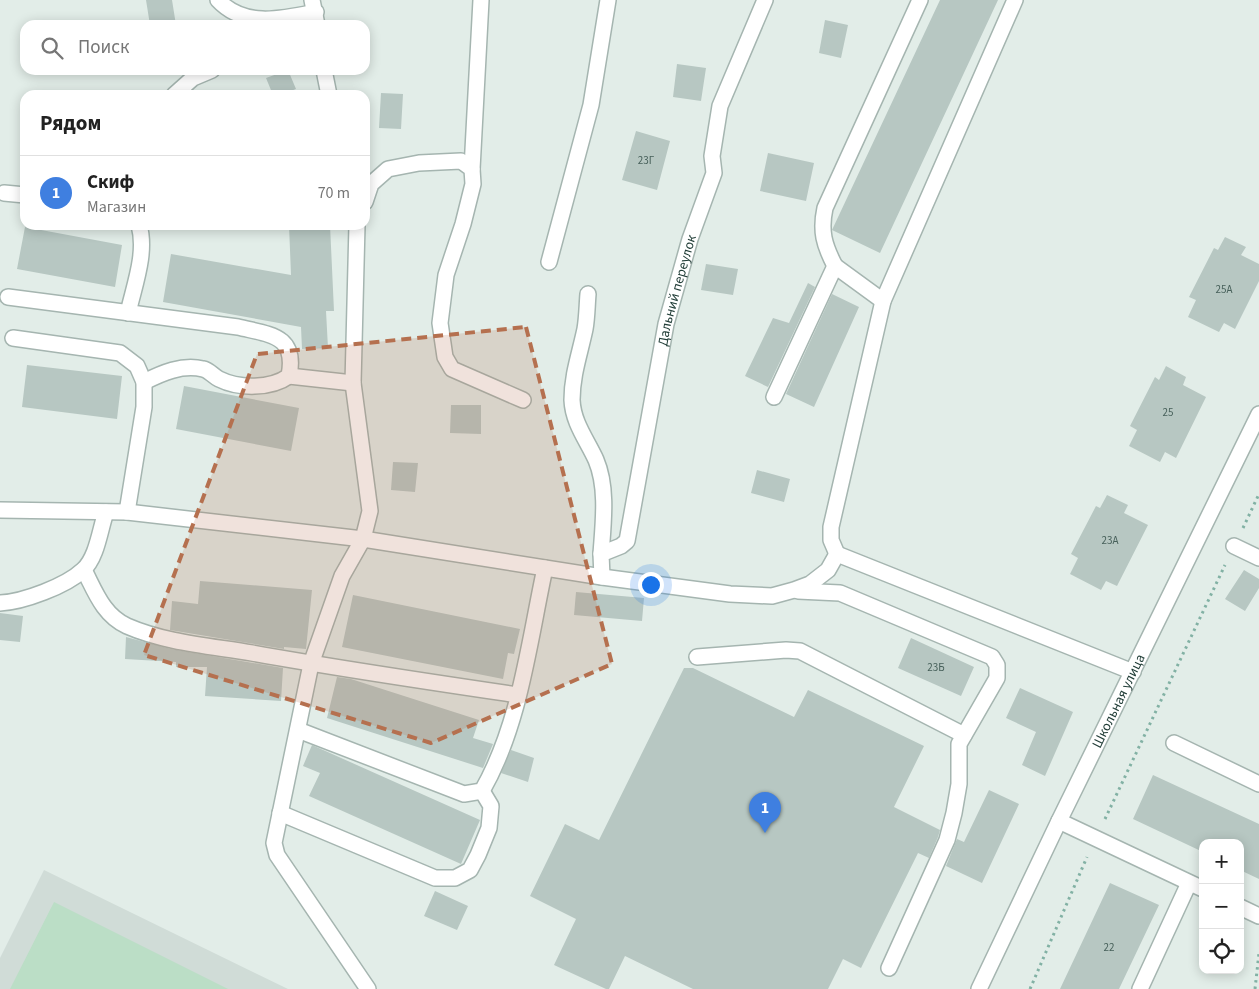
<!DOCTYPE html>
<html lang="ru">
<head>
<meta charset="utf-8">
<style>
	:root { --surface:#fff; --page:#f2f2f2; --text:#222; --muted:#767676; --line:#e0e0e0; --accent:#0b8043 }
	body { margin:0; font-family:"Source Sans 3",sans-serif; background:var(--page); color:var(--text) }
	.controls { position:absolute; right:15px; bottom:15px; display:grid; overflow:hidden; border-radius:10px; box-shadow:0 2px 12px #0003 }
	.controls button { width:45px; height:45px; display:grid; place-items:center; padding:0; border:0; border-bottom:1px solid var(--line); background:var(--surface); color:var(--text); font:25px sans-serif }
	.you { position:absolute; left:650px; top:584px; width:18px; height:18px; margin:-12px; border:4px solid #fff; border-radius:50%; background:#1a73e8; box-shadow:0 0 0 8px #1a73e833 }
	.badge { display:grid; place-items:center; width:32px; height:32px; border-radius:50%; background:var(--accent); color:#fff; font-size:16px; font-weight:700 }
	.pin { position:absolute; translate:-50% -41px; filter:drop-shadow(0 1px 2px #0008) }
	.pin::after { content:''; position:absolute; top:26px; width:18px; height:15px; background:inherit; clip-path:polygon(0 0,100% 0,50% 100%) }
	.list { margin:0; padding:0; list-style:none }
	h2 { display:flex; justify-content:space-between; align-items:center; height:65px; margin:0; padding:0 20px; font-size:21px }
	h2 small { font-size:16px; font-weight:400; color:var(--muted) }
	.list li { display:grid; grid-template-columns:32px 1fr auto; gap:15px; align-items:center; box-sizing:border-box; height:75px; padding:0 20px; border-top:1px solid var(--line) }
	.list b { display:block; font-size:19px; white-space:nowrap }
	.list p { margin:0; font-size:16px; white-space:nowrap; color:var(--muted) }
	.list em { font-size:16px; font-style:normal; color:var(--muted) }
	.icon { flex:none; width:28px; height:28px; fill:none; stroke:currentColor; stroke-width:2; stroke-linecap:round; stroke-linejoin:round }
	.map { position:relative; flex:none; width:1259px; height:989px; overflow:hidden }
	.search { position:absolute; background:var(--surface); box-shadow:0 2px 12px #0003; left:20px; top:20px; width:350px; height:55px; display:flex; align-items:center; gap:12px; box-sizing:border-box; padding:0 18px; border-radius:15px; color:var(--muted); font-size:19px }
	.panel { position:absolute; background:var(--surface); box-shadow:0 2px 12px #0003; left:20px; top:90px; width:350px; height:140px; border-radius:15px }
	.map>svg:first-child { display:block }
	.built { fill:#d0dcd7 }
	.green { fill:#bbdec6 }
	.building { fill:#b7c7c2 }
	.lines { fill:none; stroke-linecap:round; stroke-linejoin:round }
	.minor-casing { stroke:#a5b5b0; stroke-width:18 }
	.path { stroke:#82b1a4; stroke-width:3; stroke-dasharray:2.5 4; stroke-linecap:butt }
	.minor { stroke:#fff; stroke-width:15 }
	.marked { fill:#b5704f; fill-opacity:0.2; stroke:#b5704f; stroke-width:4; stroke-dasharray:10 6; stroke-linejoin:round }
	.labels { text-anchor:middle; stroke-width:4; stroke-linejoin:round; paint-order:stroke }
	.number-label { font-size:11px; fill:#47605a }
	.street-label { font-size:14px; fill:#223e38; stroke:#f3f9f6 }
</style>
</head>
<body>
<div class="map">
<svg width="1259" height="989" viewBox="0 0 1259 989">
	<rect width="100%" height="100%" fill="#e2ede8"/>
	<!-- built -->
	<path class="built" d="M44 870 288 989H0V958Z"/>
	<!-- green -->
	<path class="green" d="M54 902 228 989H10Z"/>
	<!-- building -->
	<path class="building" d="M146 0H172L176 25H150Z
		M940 0H998L880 253 832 230Z
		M825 20 848 25 841 58 819 53Z
		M677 64 706 68 701 101 673 97Z
		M288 70 296 89 280 95H273L266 78Z
		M381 93 403 94 401 129 379 128Z
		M636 131 670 141 657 190 622 180Z
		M768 153 814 163 806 201 760 191Z
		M289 225H330L334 311H326L328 348 302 349 301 327 163 302 171 254 291 275Z
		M25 227 122 245 115 287 17 269Z
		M1225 237 1246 247 1241 255 1259 264V281L1235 329 1224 323 1219 332 1188 317 1196 300 1189 297 1214 248 1218 250Z
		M706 264 738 269 733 295 701 290Z
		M808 283 815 287 768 387 745 376 773 318 789 323Z
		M832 294 859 307 814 407 786 394Z
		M27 365 122 376 117 419 22 407Z
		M1166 366 1186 377 1183 385 1206 397 1176 458 1165 452 1160 462 1129 446 1137 430 1130 426 1155 377 1159 380Z
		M184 386 299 408 291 451 176 429Z
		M451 405H481V434L450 433Z
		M393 462 418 463 415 492 391 490Z
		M757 470 790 479 784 502 751 493Z
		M1107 495 1128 505 1124 513 1148 525 1117 586 1106 581 1101 590 1070 574 1078 558 1071 554 1096 506 1100 508Z
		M1244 570 1259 579V588L1245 611 1225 599Z
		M200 581 312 590 306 649 284 647V649L170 630 172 601 198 604Z
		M576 592 644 598 642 621 574 615Z
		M353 595 520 629 514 654 508 653 503 679 342 647Z
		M0 613 23 616 20 642 0 640Z
		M126 637 171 649 283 668 281 701 205 696 207 667H176V662L125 659Z
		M911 638 974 667 961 696 898 668Z
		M684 668H693L794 717 808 690 924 746 894 807 940 830 938 837 929 858 918 853 861 968 843 959 828 989H693L625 956 609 989H606L554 965 576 919 530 896 565 824 599 840Z
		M337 677 351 679 479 720 473 738 493 744 483 768 327 718Z
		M1020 688 1073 712 1045 776 1022 765 1036 732 1006 718Z
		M312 745 480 820 461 864 309 796 320 773 303 766Z
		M511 750 534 758 528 782 501 773Z
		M1153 775 1259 824V879L1240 870V843H1203V852L1133 819Z
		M989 790 1019 804 982 883 946 866 957 839 964 842Z
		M1110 883 1159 905 1119 989H1060Z
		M435 891 468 906 457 930 424 916Z"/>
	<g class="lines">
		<defs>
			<g id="minor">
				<path d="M218 0C244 28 282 19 316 12"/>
				<path d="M312 0 317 25"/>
				<path d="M324 70 329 95"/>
				<path d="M174 95 193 78 212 70"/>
				<path d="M472 169 481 0"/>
				<path d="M4 193 25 195"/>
				<path d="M365 202 371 184 388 169 419 163 461 161 472 169 473 184 463 224 446 275 440 323 445 357 452 369 523 400"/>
				<path d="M357 225 353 383 370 511 363 539 342 576 311 664 274 843 277 855 368 989"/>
				<path d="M549 262 591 105 608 0"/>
				<path d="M835 266C824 245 820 231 825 208L920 0"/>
				<path d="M588 294C587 306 587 318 585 329 580 353 572 375 572 400 573 423 587 440 596 460 608 488 603 525 601 554"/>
				<path d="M8 297 238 327C271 335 297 335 289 376 271 389 239 389 219 379 213 376 209 370 203 369 182 364 162 373 144 382"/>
				<path d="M128 313C134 286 147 253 139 225"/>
				<path d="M13 338 120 353 137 366 144 382V407L127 512"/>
				<path d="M289 376 353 383"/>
				<path d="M774 397 835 266 883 301"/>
				<path d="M0 510 127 512 363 539 602 577 730 594 772 596 794 590 810 584 828 570 837 554 1133 672"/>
				<path d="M1234 546 1259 558"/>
				<path d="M837 554 831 540V527L883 301 1015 0"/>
				<path d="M84 570C95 591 103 615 127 626 166 643 211 646 252 653 341 669 430 682 518 695"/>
				<path id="s1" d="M602 577 601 554 621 546 627 541 666 324 690 239 714 173 712 156 720 106 765 0"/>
				<path d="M798 591 840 593 992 657 997 665V678L959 744V784L954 813 947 840 889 968"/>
				<path d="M0 603C23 602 66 586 83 570 97 558 100 529 106 512"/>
				<path d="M697 657 786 650 800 651 964 735"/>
				<path d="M298 730 464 794 482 791C520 725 529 642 545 568"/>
				<path d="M1174 743 1259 784"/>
				<path d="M280 813 435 878H455L470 870 478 855 489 828 491 806 482 791"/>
				<path d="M1059 821 1203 889"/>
				<path d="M1240 907 1259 916"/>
				<path id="s2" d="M979 989 1059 821 1259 414"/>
				<path d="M1140 989 1189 883"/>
			</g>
		</defs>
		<!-- minor casing -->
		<use href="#minor" class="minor-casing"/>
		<!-- path -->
		<path class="path" d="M1243 528 1259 494
			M1105 819 1225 565
			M1030 989 1087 857
			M1255 989 1259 953"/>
		<!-- minor -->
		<use href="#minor" class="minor"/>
	</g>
	<!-- marked area -->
	<path class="marked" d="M526 327 612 664 431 743 144 655 257 354Z"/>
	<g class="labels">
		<!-- number labels -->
		<g class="number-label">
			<text x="646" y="164">23Г</text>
			<text x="1224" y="293">25А</text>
			<text x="1168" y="416">25</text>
			<text x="1110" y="544">23А</text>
			<text x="936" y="671">23Б</text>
			<text x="1109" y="951">22</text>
		</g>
		<!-- street labels -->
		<g class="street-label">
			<text dy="5" stroke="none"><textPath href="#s1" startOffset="308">Дальний переулок</textPath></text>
			<text dy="5" stroke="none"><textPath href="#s2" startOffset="320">Школьная улица</textPath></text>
		</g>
	</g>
</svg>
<div class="controls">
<button>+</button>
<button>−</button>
<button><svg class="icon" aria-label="locate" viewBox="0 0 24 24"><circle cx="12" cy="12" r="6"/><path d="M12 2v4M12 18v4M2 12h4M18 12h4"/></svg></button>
</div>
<div class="you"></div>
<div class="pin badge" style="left:765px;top:833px;background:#3f7fe0">1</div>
<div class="search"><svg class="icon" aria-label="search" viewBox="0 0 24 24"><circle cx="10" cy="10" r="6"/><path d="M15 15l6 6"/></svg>Поиск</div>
<section class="panel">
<h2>Рядом<small></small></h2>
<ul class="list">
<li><span class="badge" style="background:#3f7fe0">1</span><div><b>Скиф</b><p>Магазин</p></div><em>70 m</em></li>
</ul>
</section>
</div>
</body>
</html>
